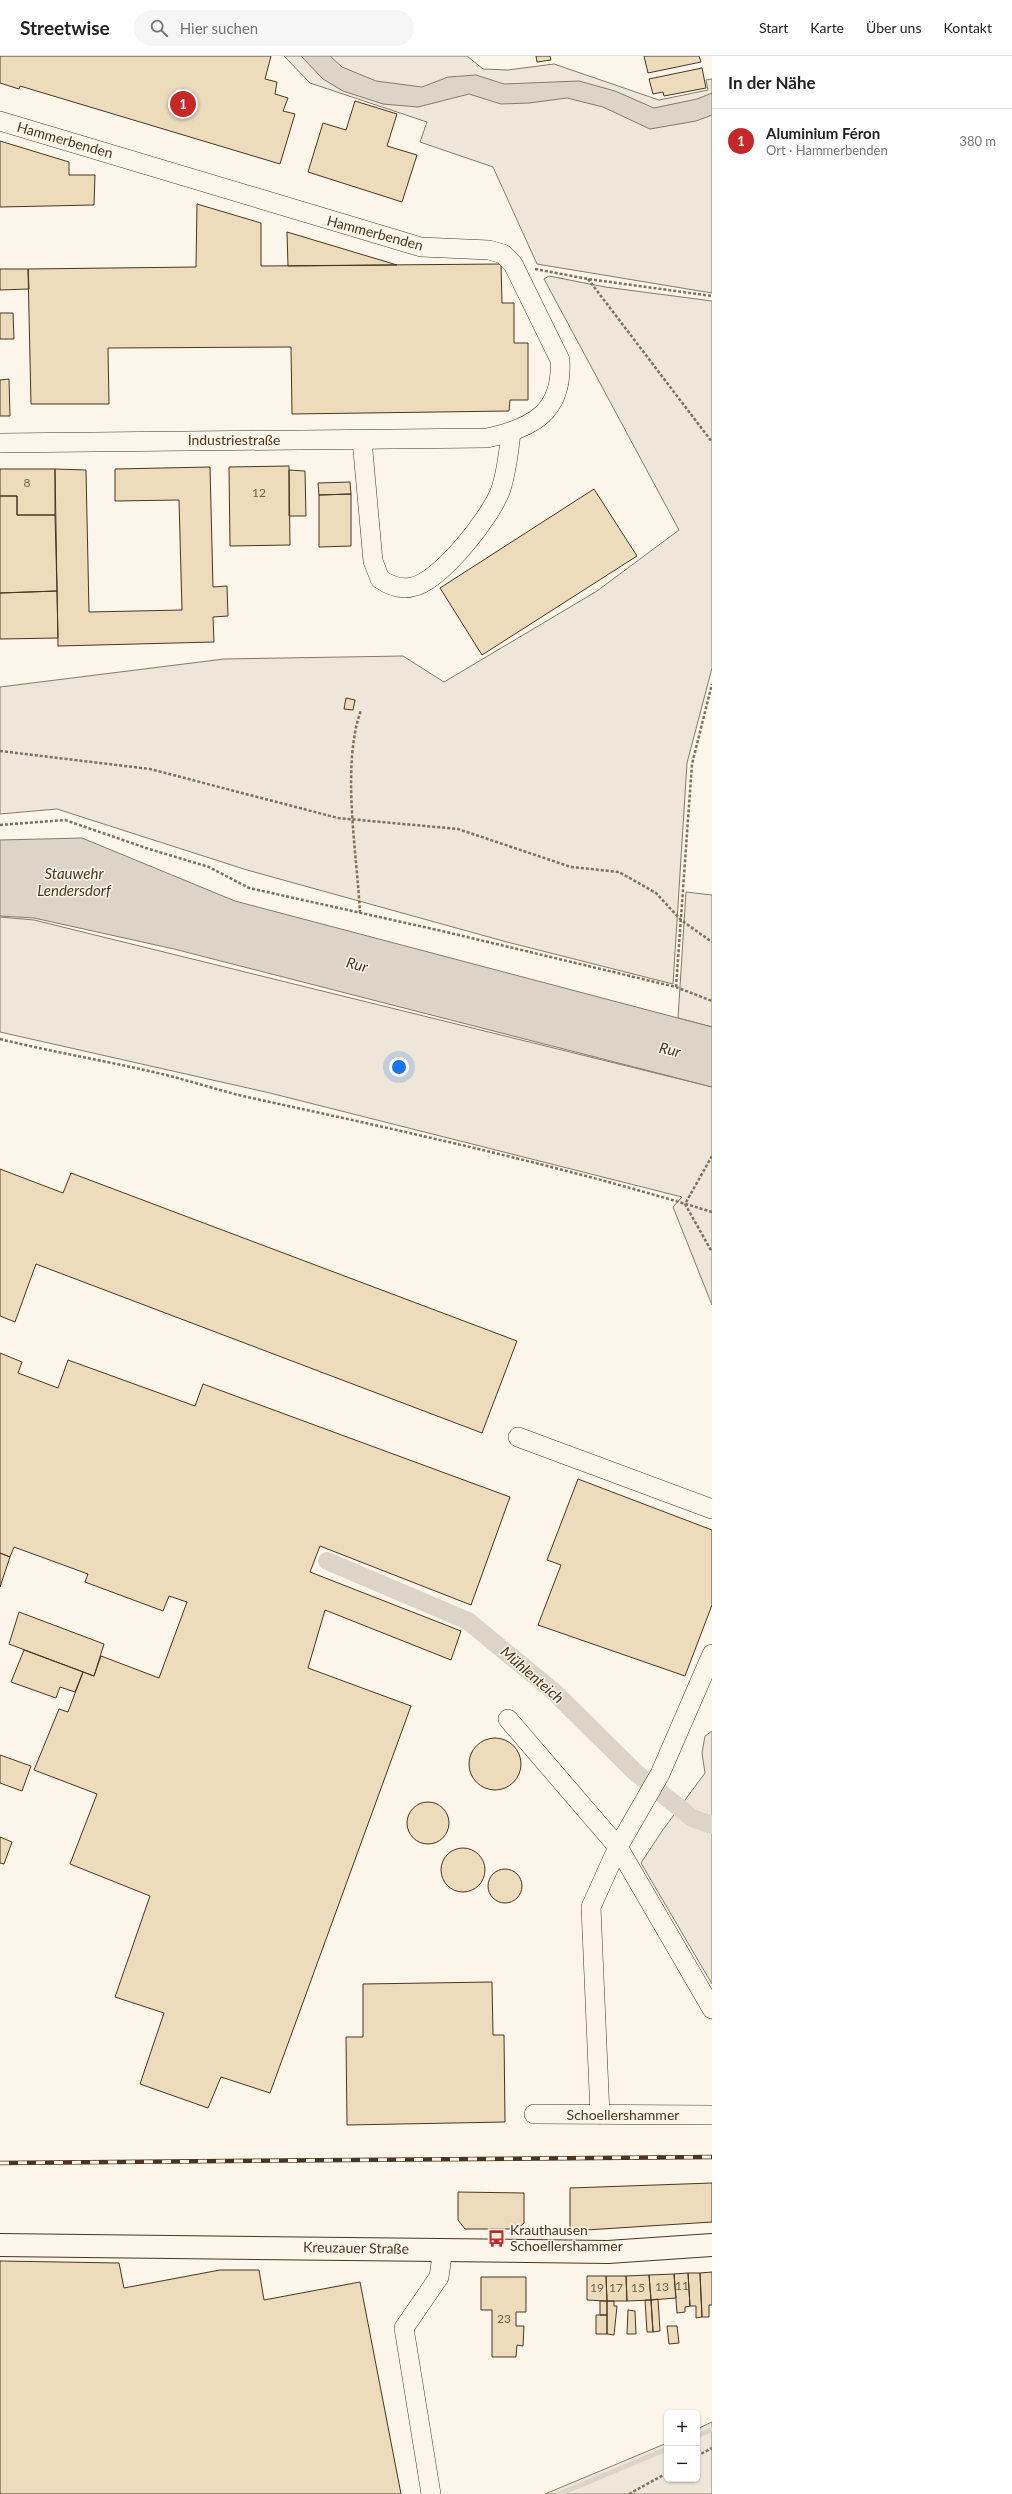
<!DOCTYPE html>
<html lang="de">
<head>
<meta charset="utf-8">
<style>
	:root { --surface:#fff; --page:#f6f6f6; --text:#202124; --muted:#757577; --line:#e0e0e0; --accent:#c62828 }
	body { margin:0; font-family:Lato,sans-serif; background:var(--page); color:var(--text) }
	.controls { position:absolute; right:12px; bottom:12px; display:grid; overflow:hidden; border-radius:6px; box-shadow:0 1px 3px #0004 }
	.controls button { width:36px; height:36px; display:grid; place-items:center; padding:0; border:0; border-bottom:1px solid var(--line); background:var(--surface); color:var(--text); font:20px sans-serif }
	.you { position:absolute; left:399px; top:1011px; width:14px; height:14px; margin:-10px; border:3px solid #fff; border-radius:50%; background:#1a73e8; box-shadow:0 0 0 6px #1a73e833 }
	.badge { display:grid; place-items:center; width:26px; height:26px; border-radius:50%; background:var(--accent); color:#fff; font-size:13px; font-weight:700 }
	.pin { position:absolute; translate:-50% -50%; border:2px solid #fff; box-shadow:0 1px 4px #0006 }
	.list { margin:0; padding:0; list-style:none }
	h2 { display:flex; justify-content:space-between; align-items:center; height:52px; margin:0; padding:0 16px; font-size:17px }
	h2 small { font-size:13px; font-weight:400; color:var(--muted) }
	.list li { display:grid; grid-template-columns:26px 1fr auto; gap:12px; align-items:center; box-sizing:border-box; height:64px; padding:0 16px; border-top:1px solid var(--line) }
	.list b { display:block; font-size:15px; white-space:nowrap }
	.list p { margin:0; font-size:13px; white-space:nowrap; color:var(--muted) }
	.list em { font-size:13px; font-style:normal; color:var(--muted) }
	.icon { flex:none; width:22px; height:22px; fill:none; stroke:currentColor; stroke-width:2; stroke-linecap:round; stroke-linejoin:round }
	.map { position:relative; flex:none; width:712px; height:2438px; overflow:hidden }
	header { display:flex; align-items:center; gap:24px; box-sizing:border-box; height:56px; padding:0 20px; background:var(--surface); border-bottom:1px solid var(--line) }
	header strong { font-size:19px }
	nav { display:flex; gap:22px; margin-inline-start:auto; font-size:14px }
	.search { width:280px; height:36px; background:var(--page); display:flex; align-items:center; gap:10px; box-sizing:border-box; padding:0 14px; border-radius:22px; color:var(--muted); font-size:15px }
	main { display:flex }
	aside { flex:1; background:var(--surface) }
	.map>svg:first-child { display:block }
	.green { fill:#ede6d9; stroke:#887966 }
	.water { fill:#dcd4c6; stroke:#887966 }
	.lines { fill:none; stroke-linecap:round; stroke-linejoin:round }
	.stream { stroke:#dcd4c6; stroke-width:5 }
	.canal { stroke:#dcd4c6; stroke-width:18 }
	.building { fill:#ecdcbc; stroke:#4a3520 }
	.minor-casing { stroke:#4a3520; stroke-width:20 }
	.major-casing { stroke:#4a3520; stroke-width:24 }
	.path { stroke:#7f6f5c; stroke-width:2.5; stroke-dasharray:3 2; stroke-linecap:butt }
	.minor { stroke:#fbf6e9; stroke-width:19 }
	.major { stroke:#fbf6e9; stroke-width:22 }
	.rail-casing { stroke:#4a3520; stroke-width:4.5 }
	.rail { stroke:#fbf6e9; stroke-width:3; stroke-dasharray:9; stroke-linecap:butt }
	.labels { text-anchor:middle; stroke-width:3; stroke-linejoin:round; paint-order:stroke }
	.number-label { font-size:12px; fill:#725f47 }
	.street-label { font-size:14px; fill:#4a3520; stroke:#fbf6e9 }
	.poi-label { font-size:14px; fill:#4a3520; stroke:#fbf6e9; text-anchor:start }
	.water-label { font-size:15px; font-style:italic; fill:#4a3520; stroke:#fbf6e9 }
</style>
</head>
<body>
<header>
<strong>Streetwise</strong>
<div class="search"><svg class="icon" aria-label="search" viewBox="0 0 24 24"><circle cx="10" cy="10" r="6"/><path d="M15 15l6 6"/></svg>Hier suchen</div>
<nav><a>Start</a><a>Karte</a><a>Über uns</a><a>Kontakt</a></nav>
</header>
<main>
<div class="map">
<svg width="712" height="2438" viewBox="0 0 712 2438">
	<rect width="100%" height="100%" fill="#fbf6e9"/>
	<!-- green -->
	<path class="green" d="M284 0H467L483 13 508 14 554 8 659 44 708 34 706 24 712 23V237L537 208 493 111 420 86 427 66 310 27Z
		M549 220 605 231 712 245V612L687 707 673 928 507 886 247 814 57 753 0 758V631L224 603 403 600 444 626 597 535 679 474 544 223Z
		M686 836 712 839V971L678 962Z
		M0 861 34 864 712 1031V1249L673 1151 682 1141 270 1037 0 976Z
		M712 1675V1928L641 1807 662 1775 705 1717 702 1697 705 1680Z
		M712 2366V2438H545L667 2387V2423H697V2373Z"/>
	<!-- water -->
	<path class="water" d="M301 0H330L342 11 376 25 422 31 448 21 476 19 504 28 579 25 615 35 654 52 697 43 712 37V59L696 65 650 73 603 51 567 42 529 47 501 48 469 38 418 51 383 48 343 35 323 23Z
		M82 782 235 845 712 971V1031L174 893 34 862 0 860V784Z"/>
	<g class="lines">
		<!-- stream -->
		<path class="stream" d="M697 2380 712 2373
			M559 2438 667 2393"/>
		<!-- canal -->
		<path class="canal" d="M327 1505 468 1565 553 1635 635 1716 692 1762 712 1769"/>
	</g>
	<!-- building -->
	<path class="building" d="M0 0H271L265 23 277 26 275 38 288 42 283 55 295 58 280 108 20 30 19 33 0 27Z
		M536 0H550L551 4 537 6Z
		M644 0H699L701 6 648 17Z
		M702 12 706 32 664 40 663 36 653 38 649 23Z
		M355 45 397 58 387 90 417 99 402 146 308 116 323 67 346 74Z
		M0 85 69 106V119H95L94 149 0 151Z
		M197 148 261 167V210L501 208 502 247H514V287H528V344H510L509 355 292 358 291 291 108 292 109 348H31L28 213 196 211Z
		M287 176 397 209 288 210Z
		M0 213H28L29 233 0 234Z
		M0 257H13L14 283H0Z
		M9 323 10 360H0V324Z
		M289 410 290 489 230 490 229 411Z
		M210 411 213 531 227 530 228 560 213 561 214 586 58 590 55 413 86 414 89 556 182 554 179 444 115 445V413Z
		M0 413H55V459H17V440H0Z
		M289 414 305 415 306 460H289Z
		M350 426 351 438 319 439 318 427Z
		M594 433 637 500 482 599 440 532Z
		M351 438V490L319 491V439Z
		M0 440H17V459H55L57 535 0 537Z
		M57 535 58 582 0 583V537Z
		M346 642 355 644 353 654 344 653Z
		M0 1113 63 1137 71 1117 517 1285 482 1377 36 1208 15 1266 0 1260Z
		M0 1297 22 1306 18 1317 58 1332 68 1304 195 1350 203 1328 510 1441 471 1549 320 1490 310 1516 461 1575 451 1604 325 1554 308 1612 411 1650 270 2037 221 2021 208 2052 140 2028 164 1957 115 1941 150 1840 70 1808 97 1738 34 1714 59 1653 68 1656 83 1616 94 1620 101 1600 159 1622 187 1546 169 1540 163 1555 85 1526 88 1518 14 1491 10 1501 0 1497Z
		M578 1423 712 1474V1549L685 1620 538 1569 561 1509 547 1504Z
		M0 1497 10 1501 0 1531Z
		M19 1556 104 1588 94 1620 9 1588Z
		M24 1594 83 1616 75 1636 60 1631 56 1642 11 1626Z
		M469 1708a26 26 0 1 1 52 0a26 26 0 1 1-52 0Z
		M0 1699 31 1710 22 1735 0 1727Z
		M407 1767a21 21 0 1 1 42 0a21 21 0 1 1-42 0Z
		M0 1781 12 1786 4 1808 0 1807Z
		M441 1814a22 22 0 1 1 44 0a22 22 0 1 1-44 0Z
		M488 1830a17 17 0 1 1 34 0a17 17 0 1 1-34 0Z
		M492 1926 493 1979H504L505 2066 347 2069 346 1981H363V1928Z
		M712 2127V2166L570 2175V2132Z
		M458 2136 524 2137V2167L517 2173H465L458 2164Z
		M0 2205 119 2207 124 2232 220 2214H259L264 2244 360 2226 401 2438H0Z
		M712 2216V2249H709V2261H702L700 2217Z
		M688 2217 690 2250 685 2251V2256L677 2257 674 2218Z
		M688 2217H700L702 2261 696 2262V2250H690Z
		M674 2218 676 2242 651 2244 649 2219Z
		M649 2219 651 2244 627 2245 626 2220Z
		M587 2220H606L607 2245 587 2244Z
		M606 2220H626L627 2245H607Z
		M481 2221H526V2256H516V2270H524L523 2290 517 2289 516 2301H492V2254H481Z
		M658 2243 660 2275 653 2276 651 2244Z
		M645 2244H651L653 2276H647Z
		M600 2245H607V2259H600Z
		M607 2245H614V2250H617L614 2279 607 2278Z
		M628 2254 635 2255 636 2278H627Z
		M596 2259H607V2278H596Z
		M667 2270H677L679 2287 669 2288Z"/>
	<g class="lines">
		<defs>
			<path id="minor" d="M0 65 421 191 489 194 503 198 513 208 560 304C563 356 533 372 487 382L0 387
				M362 384 373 505 380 523C389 529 400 534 412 531 440 526 492 460 501 433 507 414 509 395 511 376
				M518 1381 712 1453
				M508 1663 618 1791 712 1953
				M534 2058 712 2059
				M600 2059 591 1851 618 1791 660 1718 712 1598
				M431 2438 404 2272 439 2221 443 2193"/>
			<path id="major" d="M0 2189 608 2196 712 2189"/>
		</defs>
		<!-- minor casing -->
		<use href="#minor" class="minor-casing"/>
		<!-- major casing -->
		<use href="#major" class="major-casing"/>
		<!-- path -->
		<path class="path" d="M535 213 588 223 712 240
			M588 223 712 386
			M0 695 150 713 338 762 458 773 571 811 619 816 656 837 681 864 712 886
			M0 769 65 764 146 792 209 811 249 832 442 875 676 931 712 945
			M360 857C357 797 341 710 361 654
			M676 931 692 708 712 628
			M0 983C48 995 96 1003 144 1014 179 1021 213 1033 247 1041 403 1075 560 1109 712 1156
			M712 1100 685 1148 712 1196
			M697 2400 712 2392
			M629 2438 667 2417"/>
		<!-- minor -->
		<use href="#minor" class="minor"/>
		<!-- major -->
		<use href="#major" class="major"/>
		<defs>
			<path id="rail" d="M0 2107 712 2101"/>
		</defs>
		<!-- rail casing -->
		<use href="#rail" class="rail-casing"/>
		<!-- rail -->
		<use href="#rail" class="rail"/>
	</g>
	<!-- icons -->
	<defs>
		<symbol id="bus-bare" viewBox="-9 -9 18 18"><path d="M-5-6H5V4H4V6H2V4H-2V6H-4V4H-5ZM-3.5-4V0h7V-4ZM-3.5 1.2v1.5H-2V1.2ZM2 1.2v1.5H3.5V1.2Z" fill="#c62828" stroke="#fbf6e9" stroke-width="2.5" paint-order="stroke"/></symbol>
	</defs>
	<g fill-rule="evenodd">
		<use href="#bus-bare" x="484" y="2170" width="25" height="25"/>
	</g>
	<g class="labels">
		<!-- number labels -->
		<g class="number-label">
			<text x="27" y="431">8</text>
			<text x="259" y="441">12</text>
			<text x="682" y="2234">11</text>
			<text x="662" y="2235">13</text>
			<text x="597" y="2236">19</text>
			<text x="616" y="2236">17</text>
			<text x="638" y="2236">15</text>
			<text x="504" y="2267">23</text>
		</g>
		<!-- street labels -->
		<g class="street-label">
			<text transform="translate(65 84) rotate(16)" y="5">Hammerbenden</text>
			<text transform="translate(375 177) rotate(15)" y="5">Hammerbenden</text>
			<text x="234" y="389">Industriestraße</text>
			<text x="623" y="2064">Schoellershammer</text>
			<text transform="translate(356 2192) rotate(1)" y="5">Kreuzauer Straße</text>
		</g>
		<!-- poi labels -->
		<g class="poi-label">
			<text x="510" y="2179">Krauthausen<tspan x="510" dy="16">Schoellershammer</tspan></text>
		</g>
		<!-- water labels -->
		<g class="water-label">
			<text x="74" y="823">Stauwehr<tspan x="74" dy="17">Lendersdorf</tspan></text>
			<text transform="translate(357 909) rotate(15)" y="5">Rur</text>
			<text transform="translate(670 994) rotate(13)" y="5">Rur</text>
			<text transform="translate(532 1619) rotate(41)" y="5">Mühlenteich</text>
		</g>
	</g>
</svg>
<div class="controls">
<button>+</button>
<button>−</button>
</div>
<div class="you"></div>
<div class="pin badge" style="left:183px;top:48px">1</div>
</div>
<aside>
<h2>In der Nähe<small></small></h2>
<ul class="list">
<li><span class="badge">1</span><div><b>Aluminium Féron</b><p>Ort · Hammerbenden</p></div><em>380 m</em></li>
</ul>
</aside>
</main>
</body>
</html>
